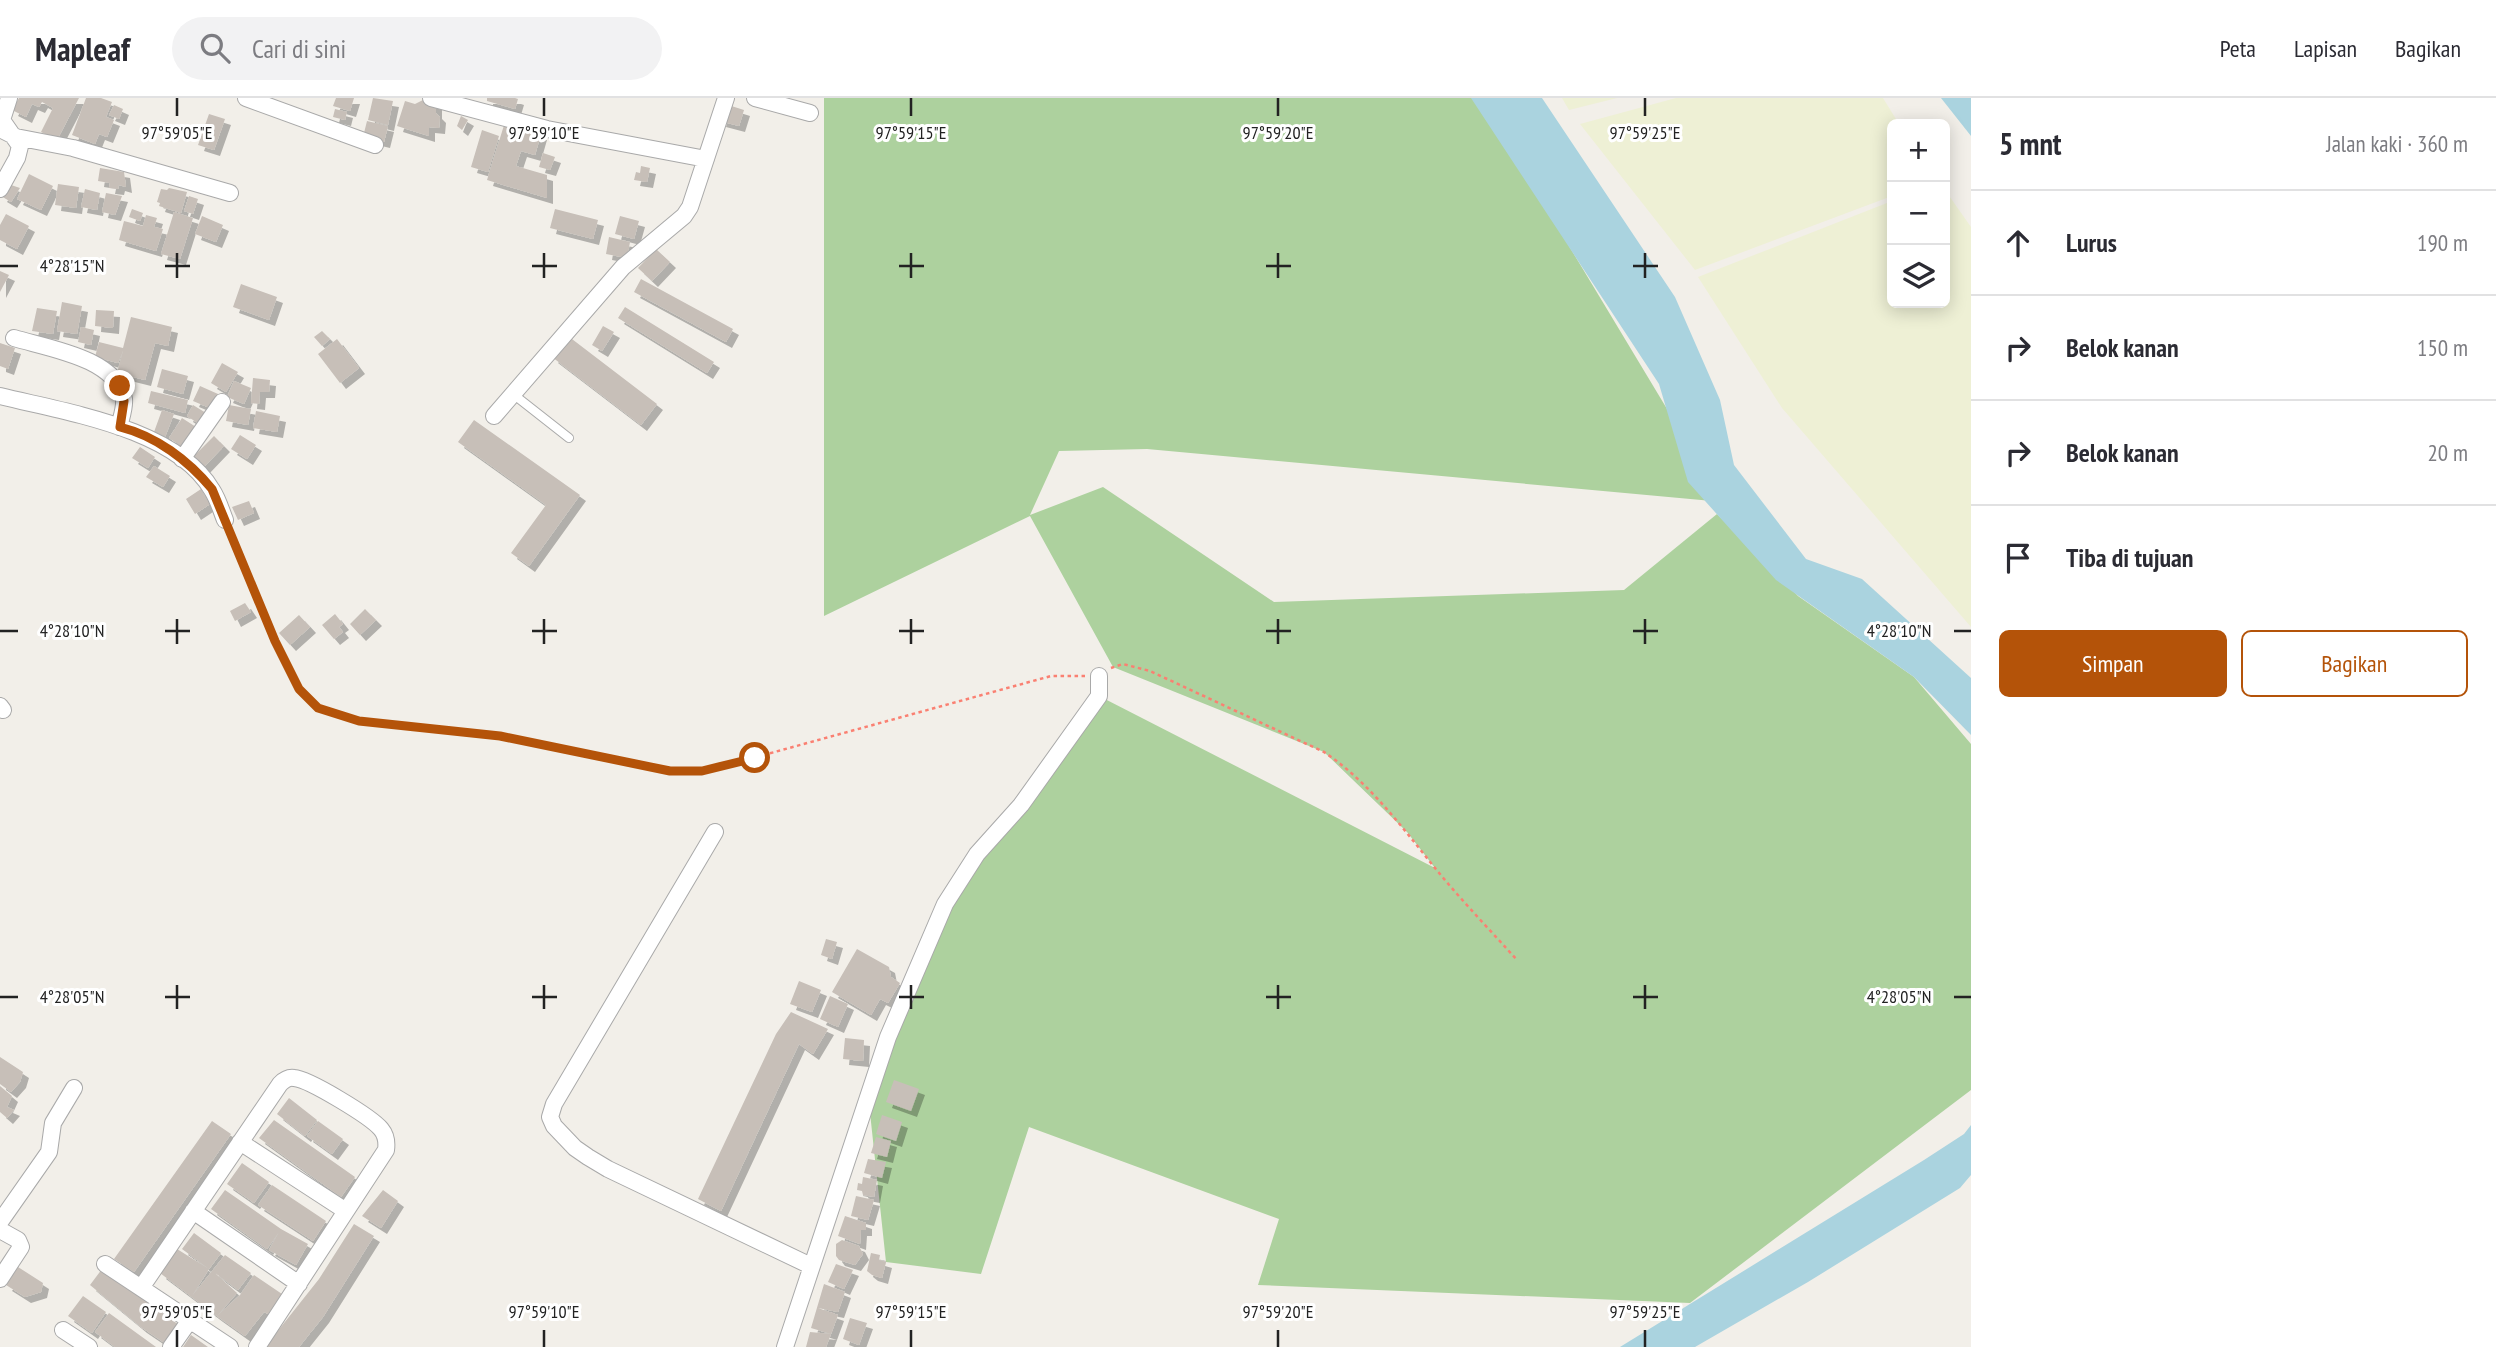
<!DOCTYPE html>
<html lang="id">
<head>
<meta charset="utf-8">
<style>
	:root { --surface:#fff; --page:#f2f2f3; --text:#2b2b33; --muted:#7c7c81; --line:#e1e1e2; --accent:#b45309 }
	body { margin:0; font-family:"PT Sans Narrow",sans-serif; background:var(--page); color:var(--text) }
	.controls { position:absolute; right:21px; top:21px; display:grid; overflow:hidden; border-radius:10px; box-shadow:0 4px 18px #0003 }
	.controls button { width:63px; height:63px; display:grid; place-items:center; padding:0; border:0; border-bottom:2px solid var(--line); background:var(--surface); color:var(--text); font:35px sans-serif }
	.stop { position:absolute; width:21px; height:21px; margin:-16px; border:5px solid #b45309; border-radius:50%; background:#fff }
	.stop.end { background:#b45309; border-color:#fff; box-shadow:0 2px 7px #0008 }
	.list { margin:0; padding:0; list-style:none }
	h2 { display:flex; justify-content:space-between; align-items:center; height:91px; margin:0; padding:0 28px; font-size:30px }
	h2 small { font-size:23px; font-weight:400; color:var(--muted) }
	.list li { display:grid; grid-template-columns:46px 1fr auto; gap:21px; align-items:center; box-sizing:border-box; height:105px; padding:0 28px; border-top:2px solid var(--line) }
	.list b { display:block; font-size:26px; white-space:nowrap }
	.list em { font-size:23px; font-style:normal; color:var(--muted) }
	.actions { display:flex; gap:14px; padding:21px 28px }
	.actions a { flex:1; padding:16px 0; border:2px solid var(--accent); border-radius:10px; text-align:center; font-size:24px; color:var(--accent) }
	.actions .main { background:var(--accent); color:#fff }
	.icon { flex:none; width:38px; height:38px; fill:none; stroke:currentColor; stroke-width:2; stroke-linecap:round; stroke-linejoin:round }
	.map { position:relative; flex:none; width:1971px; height:1249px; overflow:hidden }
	header { display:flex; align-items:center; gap:42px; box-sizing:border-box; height:98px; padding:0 35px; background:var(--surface); border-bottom:2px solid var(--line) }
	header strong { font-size:33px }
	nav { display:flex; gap:38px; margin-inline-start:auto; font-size:24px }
	.search { width:490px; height:63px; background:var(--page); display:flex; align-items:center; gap:18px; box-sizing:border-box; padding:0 24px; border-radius:38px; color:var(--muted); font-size:26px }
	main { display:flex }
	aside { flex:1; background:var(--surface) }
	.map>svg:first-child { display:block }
	.farmland { fill:#eef0d5 }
	.forest { fill:#add19e }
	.water { fill:#aad3df }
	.building { fill:#c7bfb8; filter:url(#shadow) }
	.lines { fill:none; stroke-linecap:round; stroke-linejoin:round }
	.lane-casing { stroke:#a9a9a9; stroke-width:10 }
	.street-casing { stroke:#a9a9a9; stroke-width:18 }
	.path { stroke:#fa8072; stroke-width:2.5; stroke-dasharray:3.5 3.5; stroke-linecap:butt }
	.lane { stroke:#fff; stroke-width:8 }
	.street { stroke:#fff; stroke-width:16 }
	.route { stroke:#b45309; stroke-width:9 }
	.ticks { fill:none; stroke:#222; stroke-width:2.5 }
	.ticks-label { font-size:18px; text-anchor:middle; fill:#222; stroke:#fff; stroke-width:6; stroke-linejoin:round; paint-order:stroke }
</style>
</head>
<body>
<header>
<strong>Mapleaf</strong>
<div class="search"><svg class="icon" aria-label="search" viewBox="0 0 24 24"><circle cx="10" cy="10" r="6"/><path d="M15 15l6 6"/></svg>Cari di sini</div>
<nav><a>Peta</a><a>Lapisan</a><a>Bagikan</a></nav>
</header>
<main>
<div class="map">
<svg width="1971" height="1249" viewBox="0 0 1971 1249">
	<defs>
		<filter id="shadow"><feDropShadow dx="6" dy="6" stdDeviation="0" flood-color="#0004"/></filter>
	</defs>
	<rect width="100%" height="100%" fill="#f2efe9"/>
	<!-- farmland -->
	<path class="farmland" d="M1562 0H1617L1569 12Z
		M1676 0H1883L1899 26H1892V98L1695 172 1580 26Z
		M1945 92 1971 129V529L1782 310 1698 179 1892 103V205H1945Z"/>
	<!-- forest -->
	<path class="forest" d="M824 0H1480L1723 404 1147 351 1059 353 1030 417 1103 389 1274 504 1624 492 1717 416 1798 498 1914 579 1971 646V992L1690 1205 1258 1187 1279 1121 1029 1029 981 1176 886 1164 868 996 958 783 1099 598 1435 770 1407 734 1324 654 1113 569 1030 418 824 518Z"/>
	<!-- water -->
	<path class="water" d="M1471 0H1542L1675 199 1720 302 1734 367 1806 461 1862 481 1971 580V637L1914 579 1776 482 1688 384 1659 286Z
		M1941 0H1971V38Z
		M1971 1027V1077L1960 1090 1808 1184 1695 1249H1620L1924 1062 1964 1036Z"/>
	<!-- building -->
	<path class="building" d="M19 0H79L57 42 41 34 53 10 42 4 39 9 32 6 26 19 12 12Z
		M86 0H101L112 4 106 19 114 22 107 39 99 36 95 46 72 37Z
		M336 0H354L350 13 333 8Z
		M373 0 393 3 388 27 368 22Z
		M487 0H515L518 1 515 11 487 3Z
		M423 2 436 6V15L440 19 439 30 429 29V38L397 28 405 3 415 6Z
		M725 6 744 12 739 28 720 23Z
		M114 7 123 11 119 21 109 17Z
		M335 11 347 14 345 22 333 19Z
		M209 16 225 21 214 52 198 47Z
		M461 18 468 22 462 32 457 28Z
		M367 23 388 28 384 44 363 39Z
		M505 24 541 36 535 57 521 53 516 68 547 77V100L487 82Z
		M482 32 499 38 488 74 471 69Z
		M543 55 555 59 550 72 539 69Z
		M641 68 650 70 647 84 634 82 636 74 640 75Z
		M100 70 124 74 126 89 119 87 118 91 109 90 110 85 98 83Z
		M29 76 53 88 41 112 17 101Z
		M8 86 20 90 11 104 1 98Z
		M58 86 79 89 76 110 55 107Z
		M169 90 187 94 181 115 159 108 160 105 157 104 161 91 167 92Z
		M85 91 100 95 97 112 81 109Z
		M106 95 122 98 115 117 102 114Z
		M189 98 198 101 193 116 184 113Z
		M132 111 143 115 140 123 129 119Z
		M555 111 598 122 593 141 550 130Z
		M174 114 193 120 180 161 161 156Z
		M6 116 29 128 17 151 0 142V127Z
		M146 117 157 120 154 129 163 131 156 153 119 142 124 123 143 128Z
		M202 118 223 127 216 144 195 136Z
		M620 118 639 123 634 141 615 136Z
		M609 139 630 144 627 160 606 156Z
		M656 151 670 164 652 183 638 170Z
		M0 173 9 177 0 194Z
		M641 181 733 231 726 244 634 194Z
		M241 186 277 199 269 222 233 209Z
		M62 204 82 208 77 236 57 233Z
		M625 209 714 264 707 275 618 220Z
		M37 210 57 213 53 236 32 233Z
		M96 212 114 213 113 230 95 228Z
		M131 219 172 229 168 248 155 245 145 282 117 275 123 253 118 265 95 259 99 244 123 250Z
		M603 228 614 234 602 253 592 247Z
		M81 229 94 232 91 247 78 244Z
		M322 233 330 241 322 248 314 239Z
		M568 238 657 306 641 327 552 259Z
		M337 241 359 270 340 285 318 256Z
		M0 245 15 250 8 271 0 268Z
		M222 265 238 274 226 294 211 285Z
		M162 271 188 278 183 296 157 289Z
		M253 280 270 282 269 294H260L259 306 251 305Z
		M234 283 251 290 244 306 227 299Z
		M200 288 218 296 212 311 193 303Z
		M151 293 188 302 185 315 148 305Z
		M193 307 206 315 199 326 187 318Z
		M229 307 251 311 248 327 226 323Z
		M162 312 174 316 165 339 154 334Z
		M256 313 280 318 277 334 253 330Z
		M182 320 196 329 182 349 169 340Z
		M474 322 580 397 529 468 511 455 546 407 458 344Z
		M240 337 256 347 247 361 231 351Z
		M214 338 224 348 202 371 191 361Z
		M140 349 155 359 148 370 132 360Z
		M154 368 170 378 163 389 146 379Z
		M201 391 210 406 195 416 186 401Z
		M249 403 254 415 238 422 232 409Z
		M245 505 251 514 235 523 230 513Z
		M365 511 376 522 360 537 350 526Z
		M335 516 343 526 339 529 343 534 334 541 322 527Z
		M299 517 310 529 290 547 279 535Z
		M826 841 837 844 832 861 821 857Z
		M857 851 889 869 891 879 900 885 888 905 880 901 871 917 832 894Z
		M799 883 821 892 812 914 790 906Z
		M830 898 848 906 838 929 820 921Z
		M791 914 828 931 813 956 799 946 721 1113 698 1101 776 936Z
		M845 940 864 942 863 963 843 961Z
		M0 959 23 974 20 984 11 994 0 986Z
		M894 982 919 991 911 1013 886 1004Z
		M0 988 12 998 7 1009 14 1012 7 1020 0 1014Z
		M289 1000 317 1022 305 1038 277 1016Z
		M882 1017 902 1024 896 1043 876 1036Z
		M274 1022 355 1079 341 1099 259 1040Z
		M212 1023 231 1036 134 1174 114 1161Z
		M318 1023 343 1041 332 1056 307 1038Z
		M876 1039 891 1043 887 1059 871 1055Z
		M868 1061 886 1064 882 1080 864 1075Z
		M242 1065 269 1084 254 1105 227 1086Z
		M863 1079 877 1082 874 1099 863 1097 862 1093 857 1092 858 1085 862 1086Z
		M272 1087 326 1123 313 1143 258 1107Z
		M225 1092 281 1131 308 1146 296 1167 269 1152 279 1134 267 1151 211 1111Z
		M383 1092 398 1103 381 1130 362 1118Z
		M856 1098 874 1102 868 1122 851 1118Z
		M845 1118 866 1125V1132H861L860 1146 838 1138Z
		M354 1126 374 1138 323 1219 299 1249H265L319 1181Z
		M194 1135 221 1155 209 1171 182 1151Z
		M842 1142 859 1148 863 1156 855 1167 839 1162 836 1158V1146Z
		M177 1151 209 1171 192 1198 225 1157 251 1175 238 1192 215 1175 237 1195 217 1218 160 1175Z
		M871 1155 880 1157 879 1162 886 1164 882 1180 872 1177 867 1173Z
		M836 1166 853 1172 844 1191 828 1184Z
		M18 1169 43 1185 41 1194 25 1199 6 1187Z
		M102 1171 179 1227 166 1246 141 1229 90 1187Z
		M254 1177 282 1196 268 1216 264 1214 245 1238 217 1218 240 1197Z
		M824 1186 845 1194 838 1214 818 1210 838 1217 831 1236 811 1230Z
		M83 1198 106 1214 92 1235 68 1218Z
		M109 1215 138 1236 156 1249H115L95 1234Z
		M850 1220 867 1225 859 1247 843 1241Z
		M810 1234 831 1236 826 1249H806Z
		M191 1237 208 1249H183Z"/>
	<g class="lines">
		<defs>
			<path id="lane" d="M513 296 569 340"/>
			<path id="street" d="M246 0 375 47
				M431 0 547 31 706 61
				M755 0 810 15
				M0 31 16 39 73 50 230 95
				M0 91 17 60 20 48 2 22 9 0
				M14 240C47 250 117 260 124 301 125 310 121 320 119 329
				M0 298C64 314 176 330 212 392 218 401 221 412 225 422
				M494 318 623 169 684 118 690 109 726 0
				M182 361 222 304
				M0 608 3 612
				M715 734 554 1006 550 1019 554 1028 575 1050 588 1059 608 1071 811 1168
				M240 1044 346 1113
				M193 1113 299 1186
				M0 1124 49 1054 53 1025 74 990
				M0 1132 18 1142 21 1149 0 1181
				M105 1166 230 1249
				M141 1190 280 986C284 982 288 979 294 980 309 981 371 1019 381 1031 386 1037 387 1045 386 1052L257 1249
				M63 1232 89 1249
				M171 1249 190 1222
				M785 1249 888 939 945 806 977 756 1021 707 1099 598V578"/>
		</defs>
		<!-- lane casing -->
		<use href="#lane" class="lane-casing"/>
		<!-- street casing -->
		<use href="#street" class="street-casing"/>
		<!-- path -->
		<path class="path" d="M231 435 265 520 299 591 318 610 359 623 500 638 670 673 687 675 720 669 1051 578H1085
			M1111 570 1123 566 1150 573 1324 654C1369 684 1401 728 1435 770 1461 802 1490 832 1517 862"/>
		<!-- lane -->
		<use href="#lane" class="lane"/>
		<!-- street -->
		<use href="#street" class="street"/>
	</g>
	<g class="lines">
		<!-- route -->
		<path class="route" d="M120 288 124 303 120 329C156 338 188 362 212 391L275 543 299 591 318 610 359 623 500 638 670 673H702L755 660"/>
	</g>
	<!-- ticks -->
	<path class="ticks" d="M177 0V18M544 0V18M911 0V18M1278 0V18M1645 0V18M177 155V180M544 155V180M911 155V180M1278 155V180M1645 155V180M0 168H18M165 168H190M532 168H557M899 168H924M1266 168H1291M1633 168H1658M177 521V546M544 521V546M911 521V546M1278 521V546M1645 521V546M0 533H18M165 533H190M532 533H557M899 533H924M1266 533H1291M1633 533H1658M1954 533H1971M177 887V911M544 887V911M911 887V911M1278 887V911M1645 887V911M0 899H18M165 899H190M532 899H557M899 899H924M1266 899H1291M1633 899H1658M1954 899H1971M177 1232V1249M544 1232V1249M911 1232V1249M1278 1232V1249M1645 1232V1249"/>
	<g class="ticks-label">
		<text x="177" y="41">97°59'05"E</text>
		<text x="544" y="41">97°59'10"E</text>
		<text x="911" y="41">97°59'15"E</text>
		<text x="1278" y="41">97°59'20"E</text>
		<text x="1645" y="41">97°59'25"E</text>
		<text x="72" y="174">4°28'15"N</text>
		<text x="72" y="539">4°28'10"N</text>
		<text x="1899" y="539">4°28'10"N</text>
		<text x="72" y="905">4°28'05"N</text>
		<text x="1899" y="905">4°28'05"N</text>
		<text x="177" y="1220">97°59'05"E</text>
		<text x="544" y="1220">97°59'10"E</text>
		<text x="911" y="1220">97°59'15"E</text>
		<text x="1278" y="1220">97°59'20"E</text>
		<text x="1645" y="1220">97°59'25"E</text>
	</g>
</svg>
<div class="controls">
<button>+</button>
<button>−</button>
<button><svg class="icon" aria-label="layers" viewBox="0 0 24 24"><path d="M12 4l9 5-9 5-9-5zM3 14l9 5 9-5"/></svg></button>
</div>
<div class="stop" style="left:755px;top:660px"></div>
<div class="stop end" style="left:120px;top:288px"></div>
</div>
<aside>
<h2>5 mnt<small>Jalan kaki · 360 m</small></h2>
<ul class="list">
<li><svg class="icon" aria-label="ahead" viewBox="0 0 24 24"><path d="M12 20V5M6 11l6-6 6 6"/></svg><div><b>Lurus</b></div><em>190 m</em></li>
<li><svg class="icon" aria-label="right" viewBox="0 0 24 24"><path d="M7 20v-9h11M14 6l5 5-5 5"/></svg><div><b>Belok kanan</b></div><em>150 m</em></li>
<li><svg class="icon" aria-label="right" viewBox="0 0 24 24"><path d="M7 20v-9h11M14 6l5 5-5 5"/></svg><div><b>Belok kanan</b></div><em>20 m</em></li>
<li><svg class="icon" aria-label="arrive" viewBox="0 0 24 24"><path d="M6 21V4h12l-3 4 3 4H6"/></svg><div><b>Tiba di tujuan</b></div></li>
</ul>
<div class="actions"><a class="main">Simpan</a><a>Bagikan</a></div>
</aside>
</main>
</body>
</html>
